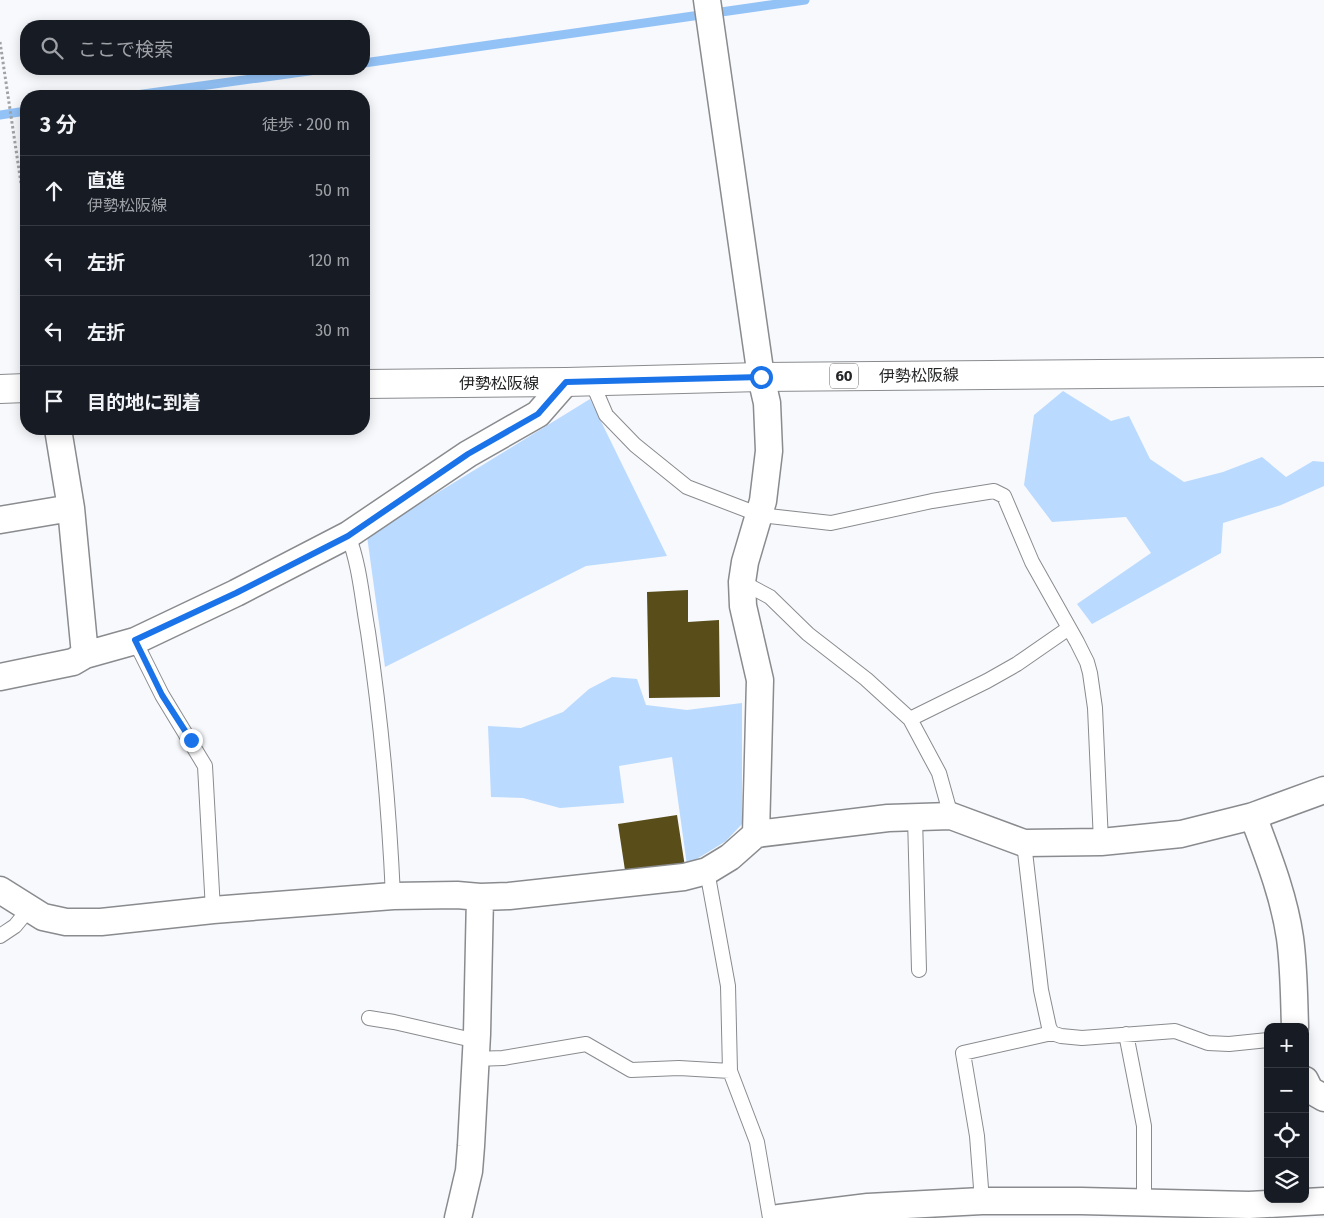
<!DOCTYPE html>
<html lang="ja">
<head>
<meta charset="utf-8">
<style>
	:root { --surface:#171b24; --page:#242831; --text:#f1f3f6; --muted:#9ea1a6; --line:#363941 }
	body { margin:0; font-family:"Fira Sans","Noto Sans JP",sans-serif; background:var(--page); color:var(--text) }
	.controls { position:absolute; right:15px; bottom:15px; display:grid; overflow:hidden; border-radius:10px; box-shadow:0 2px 12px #0003 }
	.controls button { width:45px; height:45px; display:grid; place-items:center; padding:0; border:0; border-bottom:1px solid var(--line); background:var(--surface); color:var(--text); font:25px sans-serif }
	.stop { position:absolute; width:15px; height:15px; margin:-11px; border:4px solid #1a73e8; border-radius:50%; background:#fff }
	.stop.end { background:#1a73e8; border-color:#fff; box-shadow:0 1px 5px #0008 }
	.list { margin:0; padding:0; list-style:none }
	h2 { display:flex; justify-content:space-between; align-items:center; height:65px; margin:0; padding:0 20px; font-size:21px }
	h2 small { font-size:16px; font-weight:400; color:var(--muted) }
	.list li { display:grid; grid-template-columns:32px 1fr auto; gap:15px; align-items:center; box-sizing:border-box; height:70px; padding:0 20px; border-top:1px solid var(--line) }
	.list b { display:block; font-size:19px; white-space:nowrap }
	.list p { margin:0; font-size:16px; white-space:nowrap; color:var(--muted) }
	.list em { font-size:16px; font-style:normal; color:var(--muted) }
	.icon { flex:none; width:28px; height:28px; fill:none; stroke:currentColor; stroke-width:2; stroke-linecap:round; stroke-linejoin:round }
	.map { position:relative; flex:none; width:1324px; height:1218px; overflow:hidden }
	.search { position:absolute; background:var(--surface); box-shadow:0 2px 12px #0003; left:20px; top:20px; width:350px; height:55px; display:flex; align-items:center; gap:12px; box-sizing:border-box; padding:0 18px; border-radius:20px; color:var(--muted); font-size:19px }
	.panel { position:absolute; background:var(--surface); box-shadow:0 2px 12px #0003; left:20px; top:90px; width:350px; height:345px; border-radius:20px }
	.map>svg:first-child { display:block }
	.green { fill:#badaff }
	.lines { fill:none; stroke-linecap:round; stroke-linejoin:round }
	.stream { stroke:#93c2f6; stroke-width:9 }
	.building { fill:#594d19 }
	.lane-casing { stroke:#898b8e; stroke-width:16 }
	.street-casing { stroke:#898b8e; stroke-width:29 }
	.primary-casing { stroke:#898b8e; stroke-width:30 }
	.path { stroke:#a0a2a4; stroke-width:3; stroke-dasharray:2.5 2.5; stroke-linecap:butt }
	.lane { stroke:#fff; stroke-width:14 }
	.street { stroke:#fff; stroke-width:26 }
	.primary { stroke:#fff; stroke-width:28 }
	.route { stroke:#1a73e8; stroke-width:6 }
	.labels { text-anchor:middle; stroke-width:5; stroke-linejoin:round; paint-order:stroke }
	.shield { fill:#fff; stroke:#666667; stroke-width:1 }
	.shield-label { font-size:15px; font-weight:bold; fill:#242526 }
	.street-label { font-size:16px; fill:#242526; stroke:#fff }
</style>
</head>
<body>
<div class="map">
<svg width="1324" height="1218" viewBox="0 0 1324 1218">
	<rect width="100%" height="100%" fill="#f7f9fc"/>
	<!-- green -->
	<path class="green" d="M1063 391 1111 421 1129 416 1150 459 1184 482 1223 472 1262 457 1286 477 1313 461 1324 462V486L1281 505 1223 523 1221 553 1092 624 1077 604 1151 553 1126 517 1052 522 1024 485 1034 415Z
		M590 399 667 556 586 566 385 667 367 536Z
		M612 677 637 679 646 705 687 710 742 703V824L726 841 687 865 672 757 619 766 624 803 560 808 523 798 491 797 488 726 521 728 563 712 589 689Z"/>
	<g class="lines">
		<!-- stream -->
		<path class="stream" d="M364 63 805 0
			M129 96 323 69
			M0 115 26 111"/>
	</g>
	<!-- building -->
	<path class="building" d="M688 590V622L719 620 720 697 649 698 647 592Z
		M677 815 685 867 626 877 618 824Z"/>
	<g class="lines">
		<defs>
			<path id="lane" d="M591 380 606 415 635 445 687 487 760 515 831 523 932 501 994 491 1004 496 1032 562 1077 642 1087 662 1090 673 1095 708 1101 842
				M348 535C360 566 362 599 368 632 381 719 389 808 393 896
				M742 582 770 597 808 634 866 679 910 719 939 773 951 816
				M135 641 162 695 205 766 213 910
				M910 719 987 681 1017 664 1069 628
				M915 817 919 970
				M1024 843 1041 990 1049 1027 1052 1033 1061 1036 1082 1038 1175 1031 1208 1043 1229 1044 1268 1040
				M707 871 728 986 730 1071 757 1142 770 1218
				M0 936 15 926 29 909
				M369 1018 394 1022 477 1041
				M1126 1034 1144 1126V1203
				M475 1059 503 1058 586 1044 631 1070 679 1068 730 1071
				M982 1201 977 1136 963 1053 1052 1033"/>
			<path id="street" d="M707 0 761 377 767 403 769 451 763 501 745 562 742 582 743 606 760 680 756 834
				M58 429 71 508 85 655
				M0 520 71 508
				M0 677 73 662 85 655 135 641 236 593 348 535 468 454 538 414 566 382
				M1253 816C1268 856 1284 896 1290 938 1294 967 1294 997 1295 1027
				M0 890 43 917 66 922H101L213 910 393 896 457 895 480 897 509 896 684 877 707 871 730 857 756 834 888 818 951 816 1024 843 1101 842 1181 834 1253 816 1324 790
				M1305 1080 1310 1090 1324 1098
				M458 1218 469 1171 471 1146 477 1034 480 897
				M779 1218 868 1207 982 1201H1081L1249 1205 1324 1201"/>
			<path id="primary" d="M364 384 566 382 761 377 1324 372
				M0 389 26 388"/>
		</defs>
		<!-- lane casing -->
		<use href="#lane" class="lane-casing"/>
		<!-- street casing -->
		<use href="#street" class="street-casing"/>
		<!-- primary casing -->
		<use href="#primary" class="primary-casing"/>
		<!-- path -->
		<path class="path" d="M0 42 26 217"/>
		<!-- lane -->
		<use href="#lane" class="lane"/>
		<!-- street -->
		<use href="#street" class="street"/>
		<!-- primary -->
		<use href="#primary" class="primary"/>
	</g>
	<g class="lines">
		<!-- route -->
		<path class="route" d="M191 740 162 695 135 640 236 593 348 536 468 454 538 414 566 382 761 377"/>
	</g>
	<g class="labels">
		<!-- shield labels -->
		<rect class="shield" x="830" y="363.5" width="28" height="25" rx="4"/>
		<g class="shield-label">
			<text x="844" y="381">60</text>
		</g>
		<!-- street labels -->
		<g class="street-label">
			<text transform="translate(919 375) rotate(-1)" y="6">伊勢松阪線</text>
			<text x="499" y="389">伊勢松阪線</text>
		</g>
	</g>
</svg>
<div class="controls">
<button>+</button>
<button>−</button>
<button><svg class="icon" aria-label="locate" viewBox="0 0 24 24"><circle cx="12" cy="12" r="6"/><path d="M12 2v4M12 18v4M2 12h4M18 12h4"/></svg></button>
<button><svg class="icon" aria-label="layers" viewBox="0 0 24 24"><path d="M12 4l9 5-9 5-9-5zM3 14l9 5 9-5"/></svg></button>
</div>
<div class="stop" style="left:761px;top:377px"></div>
<div class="stop end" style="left:191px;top:740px"></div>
<div class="search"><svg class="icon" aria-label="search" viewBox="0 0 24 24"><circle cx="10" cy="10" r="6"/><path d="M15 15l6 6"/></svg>ここで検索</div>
<section class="panel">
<h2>3 分<small>徒歩 · 200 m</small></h2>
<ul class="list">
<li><svg class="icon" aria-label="ahead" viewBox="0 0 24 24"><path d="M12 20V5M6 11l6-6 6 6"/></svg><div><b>直進</b><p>伊勢松阪線</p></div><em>50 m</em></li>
<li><svg class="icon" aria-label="left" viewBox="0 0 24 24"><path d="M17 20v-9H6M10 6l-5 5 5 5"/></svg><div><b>左折</b></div><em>120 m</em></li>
<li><svg class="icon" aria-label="left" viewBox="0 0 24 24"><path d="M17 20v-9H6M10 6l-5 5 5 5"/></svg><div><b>左折</b></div><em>30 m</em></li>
<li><svg class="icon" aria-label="arrive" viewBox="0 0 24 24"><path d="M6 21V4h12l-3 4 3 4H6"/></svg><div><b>目的地に到着</b></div></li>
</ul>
</section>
</div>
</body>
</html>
